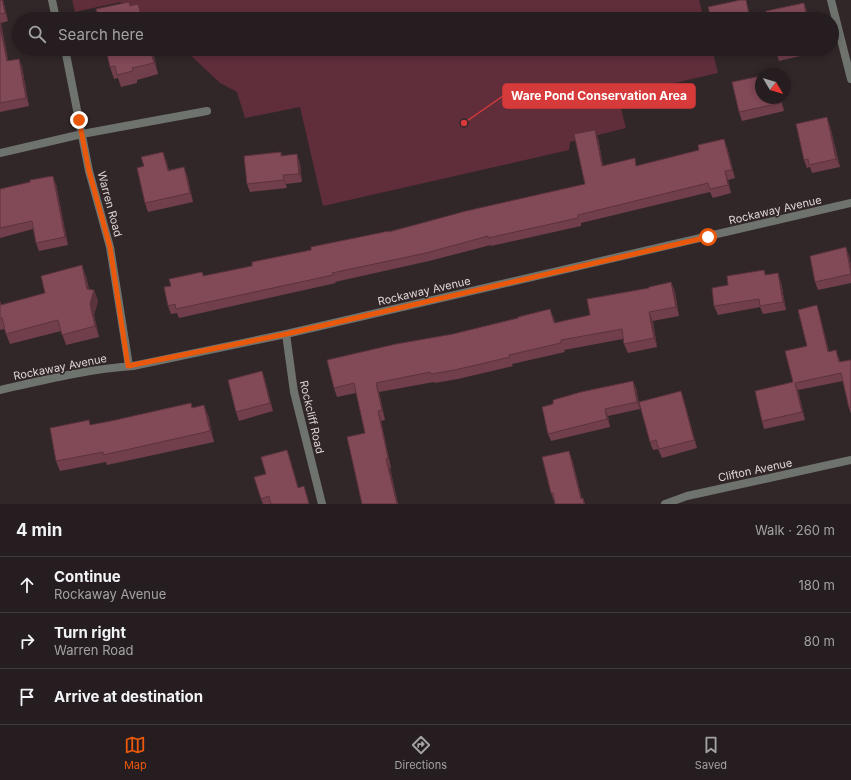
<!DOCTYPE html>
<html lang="en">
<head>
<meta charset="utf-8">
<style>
	:root { --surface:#251d1f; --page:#312a2c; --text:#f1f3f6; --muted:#a3a2a4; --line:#423b3d; --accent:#ea580c }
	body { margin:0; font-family:Inter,sans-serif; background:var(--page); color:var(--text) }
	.compass { position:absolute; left:755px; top:68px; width:36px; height:36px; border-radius:50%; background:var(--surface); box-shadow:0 2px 6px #0003; rotate:128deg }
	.stop { position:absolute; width:12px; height:12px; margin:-9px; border:3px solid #ea580c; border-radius:50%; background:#fff }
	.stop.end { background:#ea580c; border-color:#fff; box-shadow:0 1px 4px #0008 }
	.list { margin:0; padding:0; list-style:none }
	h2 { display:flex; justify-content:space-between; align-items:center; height:52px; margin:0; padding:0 16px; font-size:17px }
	h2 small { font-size:13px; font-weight:400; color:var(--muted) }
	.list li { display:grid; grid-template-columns:26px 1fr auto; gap:12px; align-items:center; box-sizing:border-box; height:56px; padding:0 16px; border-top:1px solid var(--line) }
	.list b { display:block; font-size:15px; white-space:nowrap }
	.list p { margin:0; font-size:13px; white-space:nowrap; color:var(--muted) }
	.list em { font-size:13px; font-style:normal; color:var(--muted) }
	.icon { flex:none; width:22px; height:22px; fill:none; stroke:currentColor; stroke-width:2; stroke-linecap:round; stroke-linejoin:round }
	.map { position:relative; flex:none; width:851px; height:504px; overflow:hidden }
	.search { position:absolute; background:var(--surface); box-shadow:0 2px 6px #0003; left:12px; right:12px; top:12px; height:44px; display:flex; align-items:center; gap:10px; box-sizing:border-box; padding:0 14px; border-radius:22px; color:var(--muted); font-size:15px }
	.sheet { height:220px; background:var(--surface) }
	nav { display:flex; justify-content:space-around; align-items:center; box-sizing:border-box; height:56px; border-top:1px solid var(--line); background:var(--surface); font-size:11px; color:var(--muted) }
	nav a { display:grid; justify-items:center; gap:2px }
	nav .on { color:var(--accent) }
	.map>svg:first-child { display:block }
	.green { fill:#602d3b }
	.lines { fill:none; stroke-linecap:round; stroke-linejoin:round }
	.minor { stroke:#6f736e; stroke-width:8 }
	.tertiary { stroke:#6f736e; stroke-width:8 }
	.wall { fill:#703f4b }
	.shaded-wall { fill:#5b333d }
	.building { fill:#824957; stroke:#5b333d }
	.route { stroke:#ea580c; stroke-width:5 }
	.labels { text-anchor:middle; stroke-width:3.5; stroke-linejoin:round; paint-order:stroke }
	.street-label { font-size:11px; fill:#dfd7d8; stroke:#312729 }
	.leader { fill:none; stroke:#d73a3a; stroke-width:1.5 }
	.callout-dot { fill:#d73a3a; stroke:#312729; stroke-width:1.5 }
	.callout { fill:#d73a3a; stroke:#d73a3a; stroke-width:1.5 }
	.callout-label { font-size:12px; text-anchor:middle; font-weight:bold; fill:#fff }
</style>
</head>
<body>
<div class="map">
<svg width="851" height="504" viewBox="0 0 851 504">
	<rect width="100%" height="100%" fill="#312729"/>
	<!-- green -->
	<path class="green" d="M72 0H699L704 19H154L120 2 75 12Z
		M184 49H712L718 73 618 96 626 128 570 142 569 150 323 206 300 107 245 118 237 92 220 83Z"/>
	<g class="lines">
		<!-- minor -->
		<path class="minor" d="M52 0 56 19
			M831 0 851 79
			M65 49 89 171 110 247 129 366
			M0 153 82 134 207 111
			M286 334 294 392 322 504
			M665 504 687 496 851 460"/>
		<!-- tertiary -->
		<path class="tertiary" d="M0 390C44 380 88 369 133 366L286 334 851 203"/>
	</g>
	<!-- wall -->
	<path class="wall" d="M0 0H3L8 21 1 23 8 61 19 59 22 67 29 106 0 112Z
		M106 49H151L154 56 158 74 137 80V83L121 87 118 78 114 79 110 67Z
		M775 49H816L817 52 779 61Z
		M781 98 784 111 742 121 739 112Z
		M830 126 840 167 812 173 810 167 807 168 804 160Z
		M598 138 603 166H637L727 147 735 178 728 180 731 193 713 198 710 192 581 223V226L491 246V245L429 261 335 282 336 283 179 318 177 313 171 314 168 306 202 272 204 276 252 266 311 250 585 184Z
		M281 152 282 156 300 163 302 182 286 184 287 188 250 192 247 184Z
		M166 160 169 170 184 167 187 175 193 202 148 212 145 203 144 166Z
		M56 184 68 245 39 251 36 243 33 229 0 238V189Z
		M849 255 851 266V283L818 290 815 282Z
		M764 270 766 275 781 282 786 310 763 314 760 307 718 315 714 306 728 285Z
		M86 276 89 289 94 290 98 301 94 315 99 337 66 345 61 331 10 344 4 329 0 330V301L1 305 45 293Z
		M671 282 675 292 679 316 653 321 657 347 628 353 624 344 623 339 564 350 565 352 512 364 513 366 458 379 434 383V382L379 392 385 420 381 421 391 468H390L398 504H362L365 433 356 393 337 397 334 388 554 318 555 323 590 315 649 288Z
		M819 312 829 352 839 358 840 362 851 360V414L849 408 843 381 798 390 805 420 764 429 762 421 793 382Z
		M262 371 265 380 273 411 239 421 236 412Z
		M633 381 636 388 640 409 608 416 610 427 551 441 548 434 553 404Z
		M684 400 697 448 662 458 658 449 653 450 650 442Z
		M191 403 193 408 208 415 214 442 107 465 106 462 60 471 56 461 91 425 111 421Z
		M287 450 298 488 307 495 309 504H263L261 499 266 474Z
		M572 459 582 499 583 498 585 504H555L551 493Z"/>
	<!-- shaded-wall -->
	<path class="shaded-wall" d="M2 0H3L8 21 5 13Z
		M746 0 748 7 751 19H750Z
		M804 3 807 11 808 19H807Z
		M138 4 143 19H142Z
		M0 21 1 23 10 69 7 61 0 27Z
		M150 49H151L154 56 158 74 154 63Z
		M19 59 22 67 29 106 26 98Z
		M780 98H781L784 111 781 103Z
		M827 117 830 126 840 167 836 159Z
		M595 130 598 138 605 175 602 166Z
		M724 139 727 147 735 178 732 170Z
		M163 152 166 160 171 179 168 171Z
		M297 154 300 163 302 182 299 174Z
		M184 167 187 175 193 202 190 193Z
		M725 171 728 180 731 193 728 185Z
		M283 175 286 184 287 188 284 180Z
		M53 176 56 184 68 245 65 237Z
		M846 247 849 255 851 266V272Z
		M82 265 86 276 91 300 87 289Z
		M778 273 781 282 786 310 783 302Z
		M671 282 675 292 679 316 676 307Z
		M94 290 98 301 94 315 99 337 95 326 90 304Z
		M817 305 819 312 831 359 828 352Z
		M550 309 554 318 557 333 554 323Z
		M649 312 653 321 657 347 654 338Z
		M262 371 265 380 273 411 270 403Z
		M633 381 636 388 640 409 637 402Z
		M376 383 379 392 385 420 382 410Z
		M795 383 798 390 805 420 802 412Z
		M681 391 684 400 697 448 694 440Z
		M204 405 208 415 214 442 210 431Z
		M605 409 608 416 610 427 607 419Z
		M378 411 381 421 391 468 388 458Z
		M287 450 290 458 301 496 298 488Z
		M569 451 572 459 583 504 581 499Z
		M386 459 390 468 398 504H397Z"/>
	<!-- building -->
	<path class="building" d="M0 0H2L5 13 0 14Z
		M740 0H746L750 19H711L708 7Z
		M129 2 130 6 138 4 142 19H99L96 9Z
		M804 3 807 19H768L766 11Z
		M0 27 7 61 19 59 26 98 0 103Z
		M106 49H150L154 63 132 68 133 71 117 75 115 66 110 67Z
		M775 49H790L776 52Z
		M761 76V98H780L781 103 739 112 732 82Z
		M827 117 836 159 809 165 808 159 804 160 796 124Z
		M595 130 602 166 635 158 636 166 699 150 698 145 724 139 732 170 725 171 728 185 710 189 708 183 578 215V218L488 238V236L426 253 332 273 333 275 176 309 175 304 168 306 164 287 171 286 169 279 202 272 203 276 252 266V262L311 250V247L389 231V232L466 211 585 184 574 134Z
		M163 152 168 171 184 167 190 193 145 203 137 168 144 166 141 157Z
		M281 152V156L297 154 299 174 283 175 284 180 247 184 244 156Z
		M53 176 65 237 36 243 32 221 0 228V189L30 182V180Z
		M846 247 851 274 815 282 810 256Z
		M82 265 87 289 94 290 90 304 95 326 62 335 58 320 6 334 2 318H0V302L1 305 45 293 41 276Z
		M764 270 765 275 778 273 783 302 760 306 759 299 714 306 712 288 728 285 727 276Z
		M671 282 676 307 649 312 654 338 624 344 622 329 561 340V343L509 355 510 357 455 370 431 374 430 372 376 383 382 410 378 411 388 458 386 459 397 504H362L347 437 365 433 354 383 334 388 327 360 396 344 453 334 518 318V317L550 309 554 323 590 315 587 299 649 288V287Z
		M817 305 828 352 836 350 839 362 851 360V407L849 408 841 373 795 383 802 412 762 421 755 391 793 382 785 351 807 346 798 310Z
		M262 371 270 403 236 412 228 380Z
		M633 381 637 402 605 409 607 419 548 434 542 407 553 404V400L581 392Z
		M681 391 694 440 659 449 656 440 650 442 639 402Z
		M191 403 192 408 204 405 210 431 103 455V452L56 461 50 428 89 420 90 425 111 421Z
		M287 450 298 488 304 486 309 504H271L269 496 261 499 254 477 266 474 261 457Z
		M569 451 581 499 583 498 584 504H555L553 493H551L542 457Z"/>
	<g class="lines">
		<!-- route -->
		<path class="route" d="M79 120 89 171 110 247 128 366 286 334 708 237"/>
	</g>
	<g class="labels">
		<!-- street labels -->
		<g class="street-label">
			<text transform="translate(110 204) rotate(75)" y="4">Warren Road</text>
			<text transform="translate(775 210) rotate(-13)" y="4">Rockaway Avenue</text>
			<text transform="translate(424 291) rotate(-13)" y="4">Rockaway Avenue</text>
			<text transform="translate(60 367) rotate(-11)" y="4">Rockaway Avenue</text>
			<text transform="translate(312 417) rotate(77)" y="4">Rockcliff Road</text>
			<text transform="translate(755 470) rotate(-12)" y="4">Clifton Avenue</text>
		</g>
	</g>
	<!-- callouts -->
	<path class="leader" d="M464 123L503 96"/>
	<circle class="callout-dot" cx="464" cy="123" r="4"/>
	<rect class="callout" x="503" y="84" width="192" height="24" rx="4"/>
	<g class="callout-label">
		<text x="599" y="100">Ware Pond Conservation Area</text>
	</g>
</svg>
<svg class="compass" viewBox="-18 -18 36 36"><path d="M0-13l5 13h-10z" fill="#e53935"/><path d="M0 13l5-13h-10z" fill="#a3a2a4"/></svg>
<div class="stop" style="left:708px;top:237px"></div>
<div class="stop end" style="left:79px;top:120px"></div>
<div class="search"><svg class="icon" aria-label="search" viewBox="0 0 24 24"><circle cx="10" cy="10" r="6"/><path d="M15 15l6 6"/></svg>Search here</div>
</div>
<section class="sheet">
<h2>4 min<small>Walk · 260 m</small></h2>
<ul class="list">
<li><svg class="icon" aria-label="ahead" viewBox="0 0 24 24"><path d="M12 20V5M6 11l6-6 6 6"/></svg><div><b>Continue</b><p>Rockaway Avenue</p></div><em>180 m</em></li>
<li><svg class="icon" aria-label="right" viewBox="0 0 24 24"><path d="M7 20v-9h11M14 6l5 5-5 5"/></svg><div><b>Turn right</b><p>Warren Road</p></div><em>80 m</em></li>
<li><svg class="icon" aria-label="arrive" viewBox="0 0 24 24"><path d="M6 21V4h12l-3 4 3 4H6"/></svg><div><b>Arrive at destination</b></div></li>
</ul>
</section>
<nav>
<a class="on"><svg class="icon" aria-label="map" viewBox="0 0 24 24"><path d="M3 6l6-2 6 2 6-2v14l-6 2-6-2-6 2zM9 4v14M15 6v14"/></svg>Map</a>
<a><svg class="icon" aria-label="directions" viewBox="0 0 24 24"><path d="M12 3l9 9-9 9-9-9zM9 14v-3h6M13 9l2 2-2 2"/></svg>Directions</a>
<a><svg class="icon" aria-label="saved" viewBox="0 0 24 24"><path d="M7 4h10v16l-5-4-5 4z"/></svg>Saved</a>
</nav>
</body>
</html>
